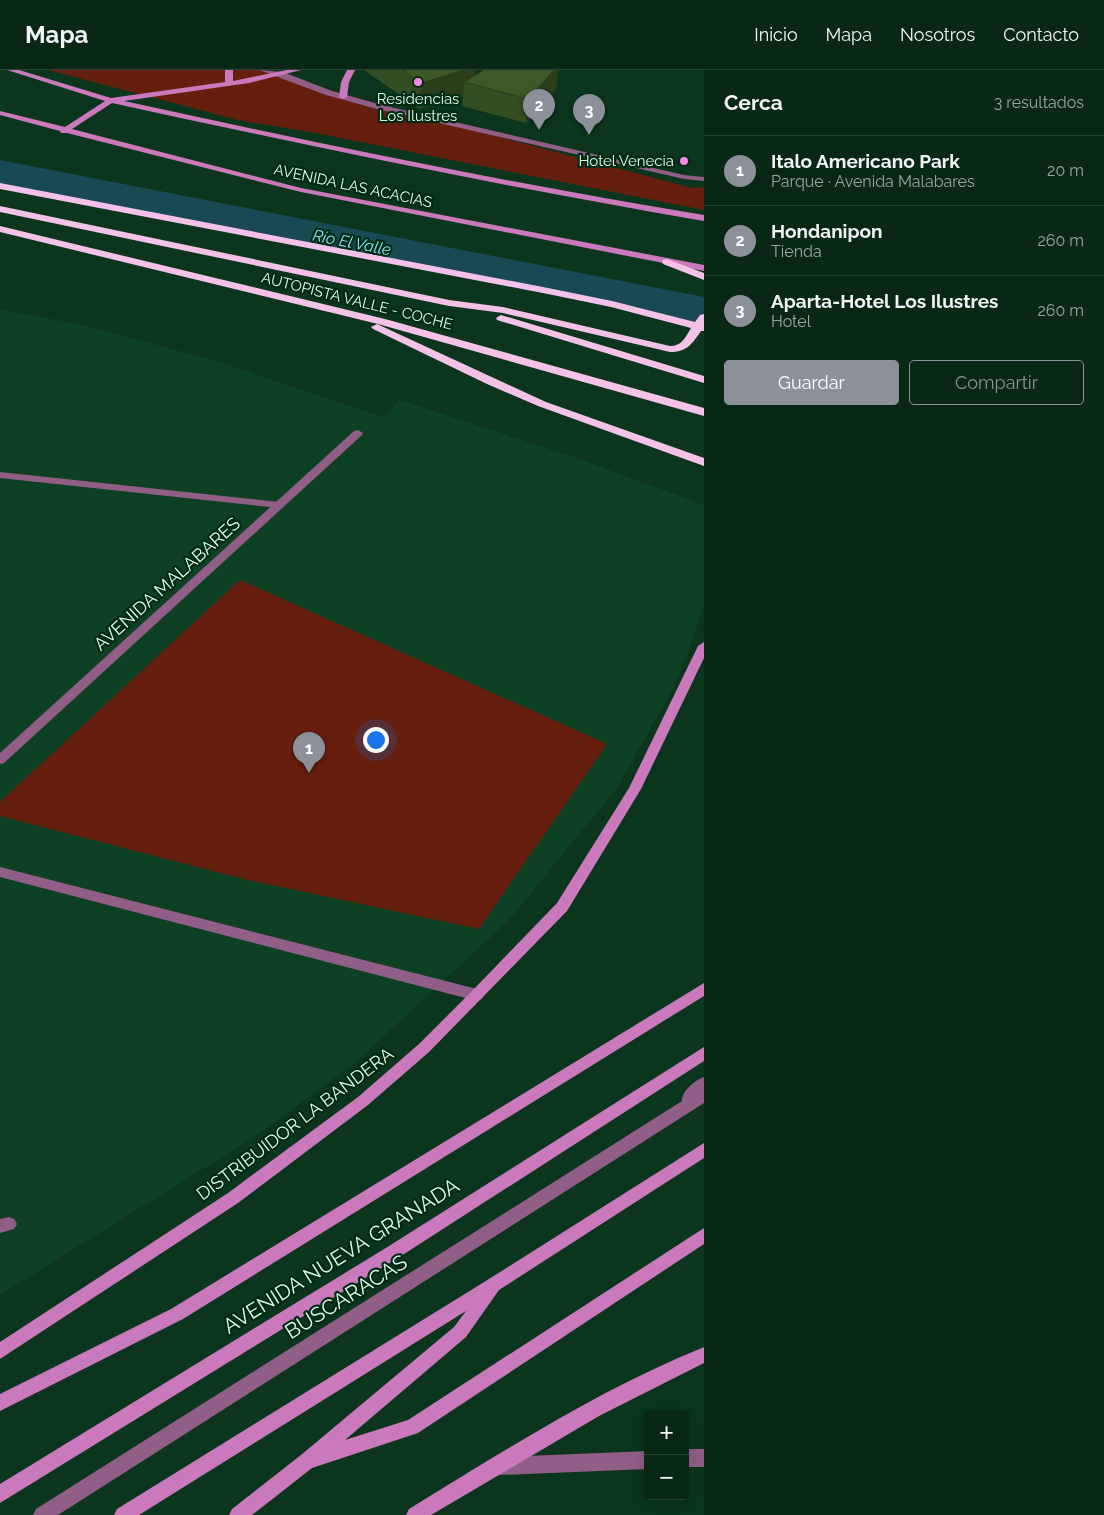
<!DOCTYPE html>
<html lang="es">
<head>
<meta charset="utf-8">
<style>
	:root { --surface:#082815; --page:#11301e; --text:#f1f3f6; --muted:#98a6a0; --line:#294434; --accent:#8c9099 }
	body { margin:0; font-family:Raleway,sans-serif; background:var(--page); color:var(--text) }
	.controls { position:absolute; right:15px; bottom:15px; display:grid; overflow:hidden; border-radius:5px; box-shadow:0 5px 20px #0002 }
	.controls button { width:45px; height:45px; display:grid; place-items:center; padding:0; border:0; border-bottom:1px solid var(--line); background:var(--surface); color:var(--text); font:25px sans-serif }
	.you { position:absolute; left:375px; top:669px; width:18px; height:18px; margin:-12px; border:4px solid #fff; border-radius:50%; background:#1a73e8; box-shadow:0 0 0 8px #1a73e833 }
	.badge { display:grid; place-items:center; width:32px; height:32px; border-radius:50%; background:var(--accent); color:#fff; font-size:16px; font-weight:700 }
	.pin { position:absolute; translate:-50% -41px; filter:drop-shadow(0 1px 2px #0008) }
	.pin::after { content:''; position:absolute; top:26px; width:18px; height:15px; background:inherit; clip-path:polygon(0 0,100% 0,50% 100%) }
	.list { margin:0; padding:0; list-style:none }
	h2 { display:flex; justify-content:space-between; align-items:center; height:65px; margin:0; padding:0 20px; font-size:21px }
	h2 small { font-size:16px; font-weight:400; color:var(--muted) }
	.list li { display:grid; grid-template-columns:32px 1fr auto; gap:15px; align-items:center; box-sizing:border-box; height:70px; padding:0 20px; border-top:1px solid var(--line) }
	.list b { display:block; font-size:19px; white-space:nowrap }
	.list p { margin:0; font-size:16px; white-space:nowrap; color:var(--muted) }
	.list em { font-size:16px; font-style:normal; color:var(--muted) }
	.actions { display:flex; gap:10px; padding:15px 20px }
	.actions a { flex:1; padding:11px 0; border:1px solid var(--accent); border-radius:5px; text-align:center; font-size:18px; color:var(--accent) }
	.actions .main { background:var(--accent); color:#fff }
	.map { position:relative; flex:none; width:704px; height:1445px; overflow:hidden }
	header { display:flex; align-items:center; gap:30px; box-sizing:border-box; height:70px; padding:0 25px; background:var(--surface); border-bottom:1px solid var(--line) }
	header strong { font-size:24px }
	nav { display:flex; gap:28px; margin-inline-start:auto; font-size:18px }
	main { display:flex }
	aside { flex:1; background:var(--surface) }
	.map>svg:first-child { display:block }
	.built { fill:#0e4023 }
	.green { fill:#661e0e }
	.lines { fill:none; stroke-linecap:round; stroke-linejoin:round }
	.river { fill:#194a54; fill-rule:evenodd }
	.lane { fill:#915e88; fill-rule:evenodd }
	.street { fill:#915e88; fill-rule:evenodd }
	.secondary { fill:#ca79bc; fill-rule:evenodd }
	.highway { fill:#f4c1e9; fill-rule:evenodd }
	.wall { fill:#344d22 }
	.shaded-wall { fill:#2b3e1c }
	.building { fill:#3d5928; stroke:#2b3e1c }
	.poi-dot { fill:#fa87e7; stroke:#002b13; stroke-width:2 }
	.labels { text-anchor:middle; stroke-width:4.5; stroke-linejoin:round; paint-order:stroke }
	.far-poi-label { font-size:15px; fill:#e0fce7; stroke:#002b13 }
	.far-street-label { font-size:15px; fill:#e0fce7; stroke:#002b13 }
	.far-water-label { font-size:16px; font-style:italic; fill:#82e7fd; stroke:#002b13 }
	.street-label { font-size:18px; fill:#e0fce7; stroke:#002b13 }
	.near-street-label { font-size:21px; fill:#e0fce7; stroke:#002b13 }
</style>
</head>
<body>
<header>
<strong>Mapa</strong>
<nav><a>Inicio</a><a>Mapa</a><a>Nosotros</a><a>Contacto</a></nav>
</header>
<main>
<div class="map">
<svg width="704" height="1445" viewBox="0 0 704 1445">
	<rect width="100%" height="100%" fill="#0b351c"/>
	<!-- built -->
	<path class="built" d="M0 239 82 255 217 291 384 347 400 330 574 387 704 435V536L692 572 675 615 617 718 509 850 355 993 256 1066 0 1225Z"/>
	<!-- green -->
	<path class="green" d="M48 0H258L450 54 692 118 704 117V140L310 62 238 50Z
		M240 510 607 674 479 859 248 810 0 746V732Z"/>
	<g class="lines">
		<!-- river -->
		<path class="river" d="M0 90 704 227V255L0 116Z"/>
		<!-- lane -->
		<path class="lane" d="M0 402 279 432 284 435 279 438 0 408Z
			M704 1007V1033L58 1445H33L36 1439 682 1031C681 1022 695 1010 704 1007Z
			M9 1147 14 1149 17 1154 14 1159 0 1163V1149Z
			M685 1379H704V1397H685Z
			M648 1381V1399L499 1405 493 1402 490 1396 493 1390 499 1387Z"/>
		<!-- street -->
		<path class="street" d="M259 0 283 2 332 21 382 35 684 105 704 107V111L684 109 377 39 326 25Z
			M358 360 363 363 362 365 4 693 0 694V683L354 361Z
			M0 797 477 919 482 921 484 925 482 929 477 931 0 807Z"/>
		<!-- secondary -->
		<path class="secondary" d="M7 0H19L111 28 225 12V0H233V11L287 0H301L249 13 124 31C316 73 509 113 704 145V151C505 117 309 76 112 33L72 59 301 118 704 195V201L301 122 67 63H61L60 61 0 45V41L65 57 105 31Z
			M347 0H355L349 12 347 27 343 29 339 27 341 12Z
			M704 572V588L641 719 567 841 429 982 368 1035 238 1133 0 1289V1272L228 1123 358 1027 419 974 472 921 557 833 629 718 698 576Z
			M704 913V926L183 1249 0 1341V1324L171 1239Z
			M704 977V991L401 1186 0 1433V1414L389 1176Z
			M704 1073V1088L499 1220 466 1267 345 1370 408 1350 704 1158V1174L418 1363 312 1398 252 1445H229L232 1439 301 1385 454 1257 466 1241 139 1445H114L117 1439 489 1209Z
			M704 1277V1293L599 1346 431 1445H406L409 1439C504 1381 600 1319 704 1277Z"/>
		<!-- highway -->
		<path class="highway" d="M0 113 548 218 612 231 695 252 700 245 704 244V261H701C692 274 687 282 670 282L503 243 449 236 0 142V136L449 230 503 237 670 276C682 276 685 268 691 258L611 237 548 224 0 119Z
			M0 156 385 249 704 338V346L378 254 0 162Z
			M667 189 704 203V210L663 194 662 192 663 190Z
			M501 245 704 306V313L497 250 496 248Z
			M377 254 546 332 704 388V396L538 336 487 314 373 259 371 257Z"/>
	</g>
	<!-- wall -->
	<path class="wall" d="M364 0H475V5L484 0H558L556 19 526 53 462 36 463 26 420 39Z"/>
	<!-- shaded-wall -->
	<path class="shaded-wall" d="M464 0H475L474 15 464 12 463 26 420 39 421 13Z
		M554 0H558L556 19 526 53 528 29Z"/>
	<!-- building -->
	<path class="building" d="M402 0H464L421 13Z
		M484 0H554L528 29 464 12Z"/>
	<!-- markers -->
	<g class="poi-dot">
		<circle cx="418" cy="12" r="5"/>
		<circle cx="684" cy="91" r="5"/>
	</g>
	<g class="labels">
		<!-- far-poi labels -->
		<g class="far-poi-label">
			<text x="418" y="34">Residencias<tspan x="418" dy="17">Los Ilustres</tspan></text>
			<text x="674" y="96" text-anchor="end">Hotel Venecia</text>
		</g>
		<!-- far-street labels -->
		<g class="far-street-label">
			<text transform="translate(353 116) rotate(12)" y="5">AVENIDA LAS ACACIAS</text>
			<text transform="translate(357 231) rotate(14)" y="5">AUTOPISTA VALLE - COCHE</text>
		</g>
		<!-- far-water labels -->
		<g class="far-water-label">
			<text transform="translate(352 172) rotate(11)" y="6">Río El Valle</text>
		</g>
		<!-- street labels -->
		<g class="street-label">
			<text transform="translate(167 514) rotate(-42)" y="6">AVENIDA MALABARES</text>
			<text transform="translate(295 1054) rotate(-37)" y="6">DISTRIBUIDOR LA BANDERA</text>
		</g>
		<!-- near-street labels -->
		<g class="near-street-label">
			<text transform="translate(341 1186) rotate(-32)" y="7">AVENIDA NUEVA GRANADA</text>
			<text transform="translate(346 1227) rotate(-32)" y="7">BUSCARACAS</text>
		</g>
	</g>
</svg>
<div class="controls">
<button>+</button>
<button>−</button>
</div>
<div class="you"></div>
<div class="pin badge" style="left:309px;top:703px">1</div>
<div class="pin badge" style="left:539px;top:60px">2</div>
<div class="pin badge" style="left:589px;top:65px">3</div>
</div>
<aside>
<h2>Cerca<small>3 resultados</small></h2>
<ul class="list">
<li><span class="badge">1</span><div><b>Italo Americano Park</b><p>Parque · Avenida Malabares</p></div><em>20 m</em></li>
<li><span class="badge">2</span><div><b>Hondanipon</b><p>Tienda</p></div><em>260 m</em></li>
<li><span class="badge">3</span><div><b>Aparta-Hotel Los Ilustres</b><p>Hotel</p></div><em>260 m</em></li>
</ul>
<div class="actions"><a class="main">Guardar</a><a>Compartir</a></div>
</aside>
</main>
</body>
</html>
